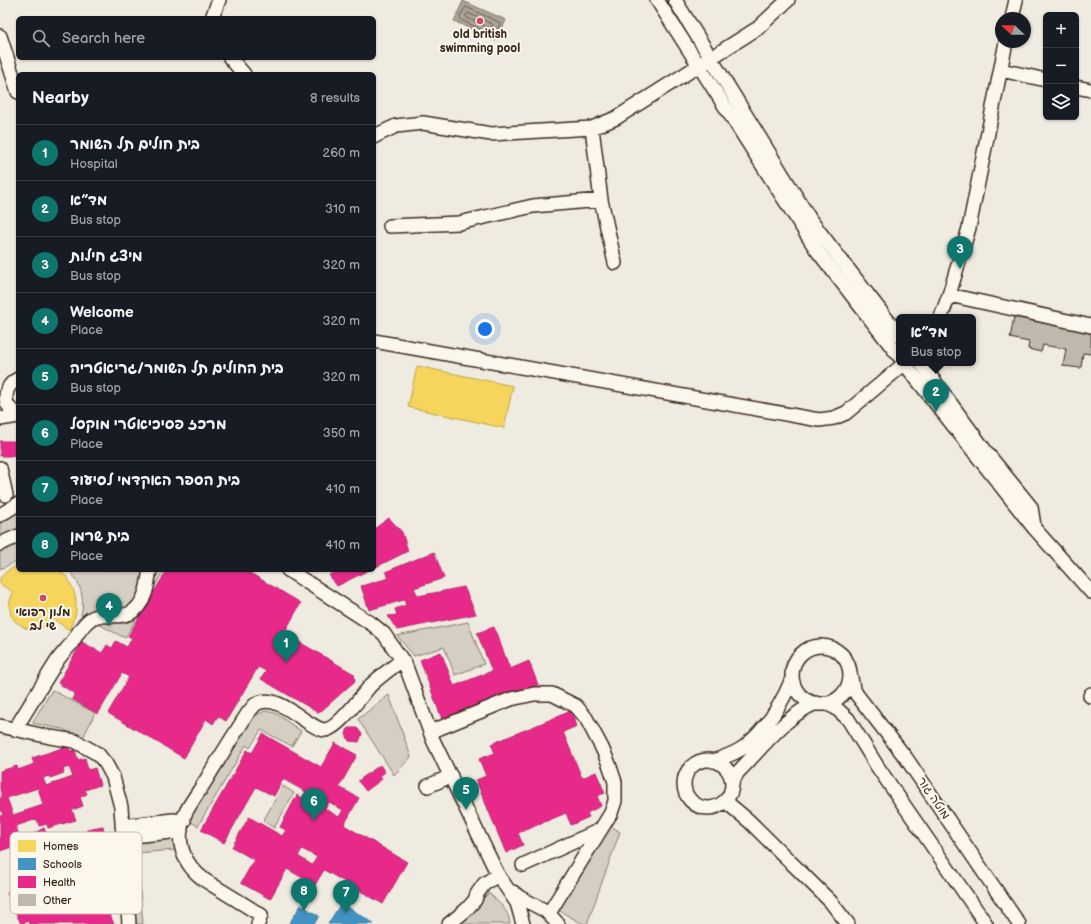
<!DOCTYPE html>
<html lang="en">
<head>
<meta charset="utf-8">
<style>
	:root { --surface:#171b24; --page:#242831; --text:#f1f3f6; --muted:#9ea1a6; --line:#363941; --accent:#0f766e }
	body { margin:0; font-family:"Balsamiq Sans","Playpen Sans Hebrew",sans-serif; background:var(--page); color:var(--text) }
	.controls { position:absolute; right:12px; top:12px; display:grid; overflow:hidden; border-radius:6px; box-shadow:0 1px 3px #0004 }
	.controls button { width:36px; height:36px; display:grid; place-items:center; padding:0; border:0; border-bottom:1px solid var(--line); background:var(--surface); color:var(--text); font:20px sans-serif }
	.compass { position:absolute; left:995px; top:12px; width:36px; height:36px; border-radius:50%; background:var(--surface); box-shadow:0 1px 3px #0004; rotate:292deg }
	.you { position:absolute; left:485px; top:329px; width:14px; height:14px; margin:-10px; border:3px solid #fff; border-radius:50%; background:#1a73e8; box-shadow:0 0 0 6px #1a73e833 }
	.badge { display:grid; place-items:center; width:26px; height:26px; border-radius:50%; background:var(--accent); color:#fff; font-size:13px; font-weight:700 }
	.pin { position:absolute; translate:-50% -33px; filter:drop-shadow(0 1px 2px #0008) }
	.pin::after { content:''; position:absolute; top:21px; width:14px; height:12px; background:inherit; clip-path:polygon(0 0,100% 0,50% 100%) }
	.popup { position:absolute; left:896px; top:314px; width:80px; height:52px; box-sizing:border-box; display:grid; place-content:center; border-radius:6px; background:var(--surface); filter:drop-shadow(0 1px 3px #0005); font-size:13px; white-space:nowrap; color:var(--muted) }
	.popup b { font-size:15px; color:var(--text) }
	.popup::after { content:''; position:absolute; left:50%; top:100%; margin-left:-8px; border:8px solid transparent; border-top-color:var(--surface) }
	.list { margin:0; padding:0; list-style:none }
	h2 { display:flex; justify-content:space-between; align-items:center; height:52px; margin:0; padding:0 16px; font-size:17px }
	h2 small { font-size:13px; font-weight:400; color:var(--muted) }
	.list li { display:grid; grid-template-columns:26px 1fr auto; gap:12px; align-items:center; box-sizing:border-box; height:56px; padding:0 16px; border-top:1px solid var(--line) }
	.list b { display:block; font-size:15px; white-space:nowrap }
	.list p { margin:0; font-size:13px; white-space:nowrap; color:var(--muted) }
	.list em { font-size:13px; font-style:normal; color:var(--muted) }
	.icon { flex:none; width:22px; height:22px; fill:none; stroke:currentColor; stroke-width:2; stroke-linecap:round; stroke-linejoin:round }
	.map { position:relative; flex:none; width:1091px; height:924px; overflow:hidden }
	.search { position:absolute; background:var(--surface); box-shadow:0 1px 3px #0004; left:16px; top:16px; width:360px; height:44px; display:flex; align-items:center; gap:10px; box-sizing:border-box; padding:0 14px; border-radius:6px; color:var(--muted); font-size:15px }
	.panel { position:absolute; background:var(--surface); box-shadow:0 1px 3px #0004; left:16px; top:72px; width:360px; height:500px; border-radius:6px }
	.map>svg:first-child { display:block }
	.green { fill:#d5cec3; stroke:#887c70 }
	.water { fill:#aca397; stroke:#7f7367 }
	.homes { fill:#f6d55c; stroke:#bea249 }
	.schools { fill:#4393c3; stroke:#417492 }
	.health { fill:#e7298a; stroke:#b3296a; fill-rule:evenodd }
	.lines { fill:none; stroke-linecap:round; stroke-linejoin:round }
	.shore { stroke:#685a4e; stroke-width:1 }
	.building { fill:#c0b8ad; stroke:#3b2a1e }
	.minor-casing { stroke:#3b2a1e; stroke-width:16 }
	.minor { stroke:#fbf7ec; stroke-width:13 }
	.poi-dot { fill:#d1495b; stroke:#fbf7ec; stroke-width:1.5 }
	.labels { text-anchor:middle; stroke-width:4; stroke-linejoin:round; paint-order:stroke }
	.poi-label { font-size:12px; font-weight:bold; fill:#3b2a1e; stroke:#fbf7ec }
	.street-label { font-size:12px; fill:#3b2a1e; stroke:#fbf7ec }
	.key { fill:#fbf7ec; stroke:#c1baae; stroke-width:1 }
	.key-label { font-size:11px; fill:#3b2a1e }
</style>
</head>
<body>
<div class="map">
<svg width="1091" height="924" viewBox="0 0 1091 924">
	<rect width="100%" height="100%" fill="#f0ebe0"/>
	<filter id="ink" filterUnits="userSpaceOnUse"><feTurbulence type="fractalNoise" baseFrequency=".025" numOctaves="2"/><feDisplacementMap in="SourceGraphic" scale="8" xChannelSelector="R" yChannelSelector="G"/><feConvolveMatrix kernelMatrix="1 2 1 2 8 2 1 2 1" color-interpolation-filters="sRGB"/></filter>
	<g filter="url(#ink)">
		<!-- green -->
		<path class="green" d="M18 512V561L0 569V524Z
			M68 570H164L125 638 81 615C85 599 81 582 68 570Z
			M468 622 484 664 455 675 444 647 414 656 397 636Z
			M52 690 95 713 83 738 62 729 32 723Z
			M389 695 411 757 394 775 358 719Z
			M265 711 275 713 301 731 292 746 261 730 250 748 246 745 198 826 189 821 247 723 256 715Z
			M283 786 294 793 274 828 263 821Z
			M611 826 620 832 587 924H583L558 910Z
			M174 836 175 850 137 853 143 924H133L126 840Z
			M489 893C499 903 509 910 510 924H454Z"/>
		<!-- water -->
		<path class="water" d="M463 1 506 20 496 41 454 21Z"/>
		<!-- homes -->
		<path class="homes" d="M417 366 513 386 504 428 408 407Z
			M18 565V570H58L67 577 74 591 76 600V613L69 630 53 619 44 627 33 630 25 628 15 621 11 615 9 604 13 592 0 584V578L7 571Z"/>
		<!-- schools -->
		<path class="schools" d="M341 903 372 922 374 924H328Z
			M301 905 319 916 314 924H289Z"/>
		<!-- health -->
		<path class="health" d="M0 441H16V456H0Z
			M389 518 402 532 408 551 374 568V529Z
			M434 552 444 578 414 588 418 596 464 587 476 614 397 630 388 616 397 615 395 609 406 605 404 600 369 610 361 586 389 578 385 572Z
			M167 570H245L301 603 284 633 354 674 355 681 319 713 261 679 266 671 258 667 226 721 218 716 213 724 206 719 184 758 108 713 129 677 122 673 98 714 72 699 75 694 58 683 82 642 102 653 107 645 112 648 116 641 127 647 132 638 128 636Z
			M339 570H369L337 586 329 575Z
			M494 627 510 669 529 661 538 685 443 722 420 660 441 652 454 686 492 671 477 633Z
			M571 711 577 726 563 732 582 778 596 772 605 793 597 796 601 806 587 813 589 817 571 825 566 813 518 833 523 845 506 853 476 780 486 776 479 759 495 753 491 744Z
			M348 728H357L362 734 359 742 349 741 346 734Z
			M263 734 321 767 335 743 357 755 339 787 359 798 344 825 407 862 383 904 324 870 315 885 287 869 270 899 241 883 254 860 232 847 249 817 282 836 286 830 280 827 297 795 302 798 306 792 283 779 274 796 256 787 224 843 201 830 247 750 252 753ZM329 802 343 810 339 817 325 809ZM302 849 317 857 312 865 298 856Z
			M68 746 70 751 75 750 78 760 85 758 88 770 95 768 100 785 85 790 87 794 80 797 83 806 72 810 76 820 48 828 47 824 39 826 37 819 16 826 21 844 0 851V816L3 815 0 806V798L2 797 0 789V771L17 766 18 770 34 764 32 758ZM69 767 73 777 46 786 43 778 49 776 50 778 64 773 63 769ZM38 788 43 805 13 815 7 798Z
			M380 765 385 772 380 776 382 779 366 791 358 781Z
			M103 826 111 871 95 874 87 829Z
			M44 828 47 836 33 843 29 836Z
			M78 858 85 872 68 881 61 867Z
			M54 861 64 885 91 873 114 924H29L28 921 21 924 7 893 14 889 11 881Z"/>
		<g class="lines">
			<!-- shore -->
			<path class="shore" d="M466 7 499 22 500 24 495 34 493 35 461 20 460 17Z
				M468 13 492 24 493 27 490 28 467 18 466 16Z"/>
		</g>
		<!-- building -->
		<path class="building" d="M1014 317 1091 333V354L1083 353 1081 368 1063 366 1066 349 1043 345 1041 352 1028 349 1029 342 1010 338Z"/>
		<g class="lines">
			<defs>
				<path id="minor" d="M657 0 816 249 899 356
					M675 0 811 221 899 335
					M213 18V15L219 0
					M1012 18 1016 0
					M0 36 18 92
					M230 58 244 74
					M1001 70 1046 80
					M1076 87 1091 90
					M592 128 601 200 615 263
					M374 137 379 134 396 126 423 123 491 134 592 128 616 118 758 28 788 0
					M390 226 459 223 533 206 601 200
					M949 295 1091 326
					M941 317 949 295 969 228 1006 42
					M374 341 819 420 834 418 846 413 905 363
					M904 363 1034 528 1091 592
					M921 363 987 453 1031 507 1034 526
					M18 379C2 387 2 407 18 414
					M0 419 18 416
					M0 468 6 495
					M0 515 18 504
					M0 544 18 536
					M288 570 372 624 384 634 402 660 405 664 433 740 498 875 517 903 523 924
					M792 675a29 29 0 1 1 58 0a29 29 0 1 1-58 0Z
					M850 673 853 688 857 695 906 758 1019 924
					M1090 696 1091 694
					M825 703 836 708 848 719 877 766 986 924
					M0 726 50 737 75 741 98 754 106 764 113 777 121 807 129 924
					M15 729C29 707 43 683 57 661 61 655 66 650 71 644 76 637 80 628 87 622 102 605 131 632 145 594 148 586 148 578 150 570
					M430 732 511 699 534 694H552L576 706 586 718 602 748 609 764 615 782V801L611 813 549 913
					M684 784a24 24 0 1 1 48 0a24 24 0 1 1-48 0Z
					M713 761C724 757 735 754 744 747 766 730 782 703 792 679
					M732 782 738 772C761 749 786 715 816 703
					M428 786 451 776
					M725 801 749 821 830 901 848 924
					M122 826 173 820 184 821
					M123 837 181 831
					M523 865 600 830
					M513 892 519 897 546 911 558 924
					M258 924 261 915 206 881C183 865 174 841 185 814 191 801 202 788 209 775 222 754 235 733 248 713 251 710 253 706 256 704 273 694 295 714 309 723 314 726 320 730 325 730 338 729 362 695 371 685 380 676 392 668 402 660
					M449 924 466 910 475 900 477 894 484 884 498 875"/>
			</defs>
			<!-- minor casing -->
			<use href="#minor" class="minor-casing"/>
			<!-- minor -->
			<use href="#minor" class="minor"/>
		</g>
	</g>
	<!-- markers -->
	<g class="poi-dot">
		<circle cx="480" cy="21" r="4"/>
		<circle cx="43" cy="598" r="4"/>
	</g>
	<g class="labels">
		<!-- poi labels -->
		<g class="poi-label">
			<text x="480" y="38">old british<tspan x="480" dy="14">swimming pool</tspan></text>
			<text x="43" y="616">מלון רפואי<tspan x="43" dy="14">שי לב</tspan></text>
		</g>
		<!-- street labels -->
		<g class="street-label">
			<text transform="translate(934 798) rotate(56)" y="4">מוטה גור</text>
		</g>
	</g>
	<!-- legend -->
	<rect x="10" y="832" width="132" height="82" rx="6" class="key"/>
	<rect x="18" y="840" width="18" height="12" fill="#f6d55c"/>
	<rect x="18" y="858" width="18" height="12" fill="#4393c3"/>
	<rect x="18" y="876" width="18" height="12" fill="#e7298a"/>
	<rect x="18" y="894" width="18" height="12" fill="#c0b8ad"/>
	<g class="key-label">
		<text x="43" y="850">Homes</text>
		<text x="43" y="868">Schools</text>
		<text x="43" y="886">Health</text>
		<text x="43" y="904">Other</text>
	</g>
</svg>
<div class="controls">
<button>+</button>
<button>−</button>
<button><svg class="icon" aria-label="layers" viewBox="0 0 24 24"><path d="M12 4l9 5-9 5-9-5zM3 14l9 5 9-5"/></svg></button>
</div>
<svg class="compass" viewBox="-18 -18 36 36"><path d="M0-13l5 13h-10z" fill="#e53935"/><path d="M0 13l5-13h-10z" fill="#9ea1a6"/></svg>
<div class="you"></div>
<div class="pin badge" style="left:286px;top:663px">1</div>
<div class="pin badge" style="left:936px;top:412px">2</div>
<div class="popup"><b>מד״א</b>Bus stop</div>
<div class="pin badge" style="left:960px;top:269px">3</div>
<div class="pin badge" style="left:109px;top:626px">4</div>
<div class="pin badge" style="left:466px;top:810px">5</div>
<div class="pin badge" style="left:314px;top:821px">6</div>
<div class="pin badge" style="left:346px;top:913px">7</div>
<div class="pin badge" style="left:304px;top:911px">8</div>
<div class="search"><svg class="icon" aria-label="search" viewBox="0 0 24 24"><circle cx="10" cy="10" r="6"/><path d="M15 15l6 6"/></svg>Search here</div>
<section class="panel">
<h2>Nearby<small>8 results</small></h2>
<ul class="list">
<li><span class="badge">1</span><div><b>בית חולים תל השומר</b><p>Hospital</p></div><em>260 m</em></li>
<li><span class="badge">2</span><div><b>מד״א</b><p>Bus stop</p></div><em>310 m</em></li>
<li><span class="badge">3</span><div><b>מיצג חילות</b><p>Bus stop</p></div><em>320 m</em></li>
<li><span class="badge">4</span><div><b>Welcome</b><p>Place</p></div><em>320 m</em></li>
<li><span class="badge">5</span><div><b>בית החולים תל השומר/גריאטריה</b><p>Bus stop</p></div><em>320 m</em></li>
<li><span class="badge">6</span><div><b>מרכז פסיכיאטרי מוקסל</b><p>Place</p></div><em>350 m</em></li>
<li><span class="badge">7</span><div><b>בית הספר האקדמי לסיעוד</b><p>Place</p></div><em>410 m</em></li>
<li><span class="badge">8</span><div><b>בית שרמן</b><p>Place</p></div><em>410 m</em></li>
</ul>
</section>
</div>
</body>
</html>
